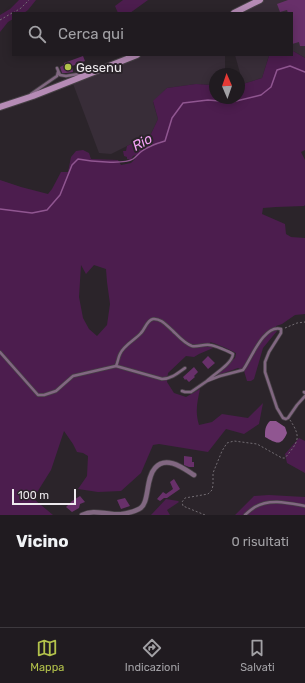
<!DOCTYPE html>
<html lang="it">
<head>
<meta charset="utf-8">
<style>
	:root { --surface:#201b20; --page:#2d282d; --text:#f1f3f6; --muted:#a2a1a5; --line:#3d393e; --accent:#b3c24b }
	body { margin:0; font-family:Rubik,sans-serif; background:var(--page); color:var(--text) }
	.compass { position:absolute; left:209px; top:68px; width:36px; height:36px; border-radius:50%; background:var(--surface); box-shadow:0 2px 10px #0003; rotate:358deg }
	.scale { position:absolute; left:12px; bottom:10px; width:64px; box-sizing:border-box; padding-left:4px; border:2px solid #eeeaee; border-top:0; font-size:11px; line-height:14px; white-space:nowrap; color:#eeeaee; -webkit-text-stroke:3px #2b242a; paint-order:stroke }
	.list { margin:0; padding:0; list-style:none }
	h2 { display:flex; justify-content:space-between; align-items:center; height:52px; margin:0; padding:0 16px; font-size:17px }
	h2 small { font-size:13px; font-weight:400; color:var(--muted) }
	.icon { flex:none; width:22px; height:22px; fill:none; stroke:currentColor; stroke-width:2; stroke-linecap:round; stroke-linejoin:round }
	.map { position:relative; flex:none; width:305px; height:515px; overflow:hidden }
	.search { position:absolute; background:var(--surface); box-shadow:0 2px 10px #0003; left:12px; right:12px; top:12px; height:44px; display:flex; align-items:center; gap:10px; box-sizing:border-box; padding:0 14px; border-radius:0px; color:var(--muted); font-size:15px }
	.sheet { height:112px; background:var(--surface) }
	nav { display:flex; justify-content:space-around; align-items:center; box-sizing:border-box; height:56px; border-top:1px solid var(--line); background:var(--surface); font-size:11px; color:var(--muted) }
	nav a { display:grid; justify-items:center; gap:2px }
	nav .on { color:var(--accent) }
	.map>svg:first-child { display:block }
	.built { fill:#382d38 }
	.green { fill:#4c1d4e; fill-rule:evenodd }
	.water { fill:#905691 }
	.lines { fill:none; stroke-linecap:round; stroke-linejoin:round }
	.stream { stroke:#905691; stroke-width:1.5 }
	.building { fill:#68306a }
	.service-casing { stroke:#464045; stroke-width:4 }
	.minor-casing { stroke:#464045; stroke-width:6 }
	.secondary-casing { stroke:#464045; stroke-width:8 }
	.path { stroke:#736d73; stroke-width:1; stroke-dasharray:2 2; stroke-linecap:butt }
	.service { stroke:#816781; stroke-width:2.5 }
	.minor { stroke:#816781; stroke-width:4.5 }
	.secondary { stroke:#b58bb5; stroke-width:6 }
	.poi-dot { fill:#b3c24b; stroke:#2b242a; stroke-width:1.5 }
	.labels { text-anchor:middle; stroke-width:4; stroke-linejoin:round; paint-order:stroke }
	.poi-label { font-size:13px; fill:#eeeaee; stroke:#2b242a; text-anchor:start }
	.water-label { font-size:14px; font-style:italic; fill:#f4a2f5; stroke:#2b242a }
</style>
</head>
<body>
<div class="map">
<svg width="305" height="515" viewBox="0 0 305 515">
	<rect width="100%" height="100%" fill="#2b242a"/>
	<!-- built -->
	<path class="built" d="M260 0H305V58L293 51H292V13H234Z
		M137 55H225V74H215V84L211 85 196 84 167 88 153 102 158 119 151 134 111 154 99 153 72 81Z
		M235 55H274L269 56 262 78 243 84Z"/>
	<!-- green -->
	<path class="green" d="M19 0H36L28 10 24 13H13V19L8 22 0 32V15L10 9Z
		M123 0H148L130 13H118L115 6Z
		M292 51H293L305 58V150L301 152 305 160V205L304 206 276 207 263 208 262 214 285 224 286 234 291 237 305 238V314L295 315 282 324 276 326 277 331 263 348 254 379 251 381H247L244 371 238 368 213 377 212 376 235 358 236 353C231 350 215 343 210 342L213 348 199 354 194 357 186 356 168 373 167 382 174 393 186 397 200 389C197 403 195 412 199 425L212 422 222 414 248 418 263 403 259 424 244 434 226 429 208 452 159 444 153 445 141 473 121 491 98 492 78 489 87 476 88 456 83 453 77 452 73 444 64 431 51 470 36 494 35 500 53 515H0V180L21 187 48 194 52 189 61 172H68L71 157 76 151 83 150 89 153 91 159 118 160 121 165 131 163 135 159 136 155 133 156 131 160 127 159V157L124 156 123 151H126L127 146 151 134 158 119 153 101 167 88 196 84 211 85 215 84V98H239V83L243 84 262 78 269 56 274 55H292ZM81 265 86 274 94 265 106 269 107 282 110 304 107 325 97 336 89 329 83 318 79 297Z
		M299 438 305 441V473L287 463 285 454Z
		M269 495 305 497V515H235L254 496Z
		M166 499 178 501 179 502 167 510 170 515H151Z"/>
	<!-- water -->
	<path class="water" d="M270 421H276L285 427 287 433C281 447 276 443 265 437 265 430 265 426 270 421Z"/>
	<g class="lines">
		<!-- stream -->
		<path class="stream" d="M0 209 32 213 47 210 60 195 72 165 78 159C89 161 124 165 133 159 136 157 139 153 142 151 149 146 158 143 165 141L172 118 183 103 208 100 232 102 261 95 271 87 277 70 290 66 305 72"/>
	</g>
	<!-- building -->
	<path class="building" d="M288 0H305V46H300L299 42 292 44V13H288L287 10 280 12 277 4Z
		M83 56 85 61 72 66 73 72 66 73H62L60 67 64 65V63Z
		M208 356 215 363 208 369 202 362Z
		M194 367 198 372 194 376 195 377 189 382 186 379 185 380 183 377Z
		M184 456 192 457V462H194V467H189L184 465Z
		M174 479 180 489 167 498H164L160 501 157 499 163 492 166 494 173 489 170 482Z
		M80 496 85 502 80 504 79 508 72 512 66 507 72 501Z
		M125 498 130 506 121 509 117 500Z"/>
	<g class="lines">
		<defs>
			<path id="service" d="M57 68 60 75 66 76 85 73
				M31 94 57 76 58 72
				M0 352 38 395H44L56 391 73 376 116 366C118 362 118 358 120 354 124 345 135 340 141 333 145 329 147 320 153 319 161 318 167 326 173 331 178 336 185 344 192 346 198 347 204 344 210 345 214 345 230 352 233 354 232 364 214 374 207 381
				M116 366 162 379C171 379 178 373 185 368
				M182 391 185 392H191L207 381 220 376 243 370 245 367C252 356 265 324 281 329V333L269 352 265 362V372L277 408 283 418 286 419 288 418 297 405 305 396
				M304 392 305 393
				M245 515C248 512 252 509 255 507 270 498 289 503 305 506"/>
			<path id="minor" d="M82 515C93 510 100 513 112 514 119 515 132 513 139 509 150 504 145 479 155 468 166 455 183 468 194 475"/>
			<path id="secondary" d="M234 13 260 0
				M0 107 33 96 137 55"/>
		</defs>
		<!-- service casing -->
		<use href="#service" class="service-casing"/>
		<!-- minor casing -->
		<use href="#minor" class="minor-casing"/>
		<!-- secondary casing -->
		<use href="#secondary" class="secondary-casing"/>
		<!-- path -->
		<path class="path" d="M13 13 21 8 29 0
			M0 20 12 13
			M285 328 297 323 305 322
			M205 515 183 506 182 502 185 498 208 494 212 490 213 485V473L222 451 227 443 234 441 257 444 282 458H285C298 442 302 438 290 420"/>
		<!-- service -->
		<use href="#service" class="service"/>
		<!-- minor -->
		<use href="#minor" class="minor"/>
		<!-- secondary -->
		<use href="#secondary" class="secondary"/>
	</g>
	<!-- markers -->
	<circle class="poi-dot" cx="68" cy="67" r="4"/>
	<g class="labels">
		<!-- poi labels -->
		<g class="poi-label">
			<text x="76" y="72">Gesenu</text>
		</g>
		<!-- water labels -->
		<g class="water-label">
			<text transform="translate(142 142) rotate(-29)" y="5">Rio</text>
		</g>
	</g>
</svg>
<svg class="compass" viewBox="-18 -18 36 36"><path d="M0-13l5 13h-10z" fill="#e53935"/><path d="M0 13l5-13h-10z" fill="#a2a1a5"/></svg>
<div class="scale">100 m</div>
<div class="search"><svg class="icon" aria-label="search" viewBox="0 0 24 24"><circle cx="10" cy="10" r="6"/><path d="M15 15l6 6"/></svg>Cerca qui</div>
</div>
<section class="sheet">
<h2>Vicino<small>0 risultati</small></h2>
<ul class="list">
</ul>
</section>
<nav>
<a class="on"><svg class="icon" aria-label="map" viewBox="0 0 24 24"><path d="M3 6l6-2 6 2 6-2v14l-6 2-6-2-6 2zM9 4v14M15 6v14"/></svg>Mappa</a>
<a><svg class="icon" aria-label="directions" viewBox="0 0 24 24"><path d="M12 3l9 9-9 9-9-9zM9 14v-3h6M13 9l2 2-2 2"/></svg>Indicazioni</a>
<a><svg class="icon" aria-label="saved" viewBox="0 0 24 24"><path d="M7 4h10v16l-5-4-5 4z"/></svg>Salvati</a>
</nav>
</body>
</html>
